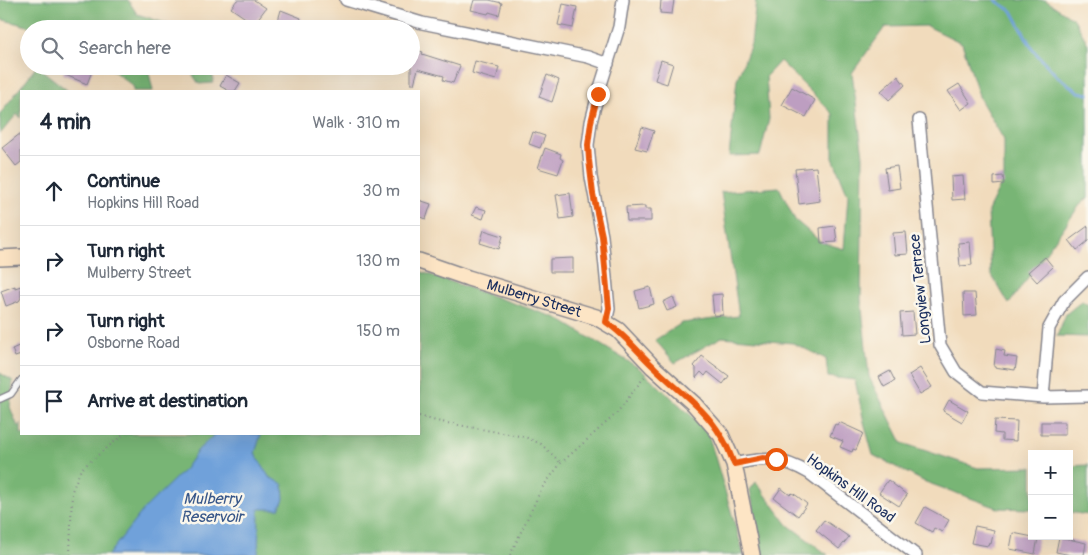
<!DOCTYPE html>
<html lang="en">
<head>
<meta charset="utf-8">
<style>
	:root { --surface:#fff; --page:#f2f2f3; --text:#1f2937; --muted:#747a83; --line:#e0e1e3 }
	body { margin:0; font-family:Pangolin,sans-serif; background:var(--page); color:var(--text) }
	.controls { position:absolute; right:15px; bottom:15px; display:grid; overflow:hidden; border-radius:0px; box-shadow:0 5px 20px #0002 }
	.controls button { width:45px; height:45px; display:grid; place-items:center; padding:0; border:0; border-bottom:1px solid var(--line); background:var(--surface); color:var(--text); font:25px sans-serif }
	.stop { position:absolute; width:15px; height:15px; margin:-11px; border:4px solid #ea580c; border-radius:50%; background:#fff }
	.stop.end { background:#ea580c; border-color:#fff; box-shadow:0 1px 5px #0008 }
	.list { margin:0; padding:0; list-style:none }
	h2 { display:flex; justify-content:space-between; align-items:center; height:65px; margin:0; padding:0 20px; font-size:21px }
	h2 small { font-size:16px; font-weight:400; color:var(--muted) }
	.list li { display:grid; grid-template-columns:32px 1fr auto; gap:15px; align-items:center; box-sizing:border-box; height:70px; padding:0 20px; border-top:1px solid var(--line) }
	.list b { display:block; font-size:19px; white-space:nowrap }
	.list p { margin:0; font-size:16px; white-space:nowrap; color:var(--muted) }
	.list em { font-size:16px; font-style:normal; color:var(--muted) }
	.icon { flex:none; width:28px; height:28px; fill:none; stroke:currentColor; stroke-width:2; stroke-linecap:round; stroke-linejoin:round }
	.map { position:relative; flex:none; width:1088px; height:555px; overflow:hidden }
	.search { position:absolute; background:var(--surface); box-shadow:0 5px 20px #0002; left:20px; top:20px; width:400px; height:55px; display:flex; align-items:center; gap:12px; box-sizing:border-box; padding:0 18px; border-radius:28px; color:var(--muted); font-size:19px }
	.panel { position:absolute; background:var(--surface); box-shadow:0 5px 20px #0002; left:20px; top:90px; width:400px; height:345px; border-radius:0px }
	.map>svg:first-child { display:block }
	.forest { fill:#78b574; stroke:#4a7269 }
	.water { fill:#6fa1da; stroke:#45689c }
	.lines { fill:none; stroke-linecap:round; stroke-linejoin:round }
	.stream { stroke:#6fa1da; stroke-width:3 }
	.building { fill:#bd9ec1 }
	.lane-casing { stroke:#86858d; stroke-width:8 }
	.street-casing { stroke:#86858d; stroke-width:14 }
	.secondary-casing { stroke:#86858d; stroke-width:18 }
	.path { stroke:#86858d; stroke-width:2; stroke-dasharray:1 4; stroke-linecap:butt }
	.lane { stroke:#fff; stroke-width:5.5 }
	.street { stroke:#fff; stroke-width:11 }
	.secondary { stroke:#fde5c5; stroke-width:15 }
	.route { stroke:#ea580c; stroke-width:6 }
	.labels { text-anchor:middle; stroke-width:5; stroke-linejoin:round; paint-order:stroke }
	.street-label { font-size:15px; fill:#1b2f5e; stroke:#fbf7ec }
	.water-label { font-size:16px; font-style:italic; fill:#385789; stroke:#fbf7ec }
</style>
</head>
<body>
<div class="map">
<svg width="1088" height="555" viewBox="0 0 1088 555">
	<rect width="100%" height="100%" fill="#fbf7ec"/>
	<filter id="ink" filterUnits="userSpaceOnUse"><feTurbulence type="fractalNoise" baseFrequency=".02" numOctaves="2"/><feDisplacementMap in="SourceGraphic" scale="10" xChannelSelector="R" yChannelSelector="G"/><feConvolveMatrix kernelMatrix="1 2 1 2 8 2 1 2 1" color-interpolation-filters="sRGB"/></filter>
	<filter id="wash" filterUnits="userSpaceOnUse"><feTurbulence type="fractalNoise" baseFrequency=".0096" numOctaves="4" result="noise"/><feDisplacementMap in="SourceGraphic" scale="20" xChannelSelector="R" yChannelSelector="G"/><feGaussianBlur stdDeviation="1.12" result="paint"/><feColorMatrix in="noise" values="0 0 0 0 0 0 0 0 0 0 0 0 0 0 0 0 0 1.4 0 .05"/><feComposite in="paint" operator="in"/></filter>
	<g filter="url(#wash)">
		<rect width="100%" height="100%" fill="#f1dbbc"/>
		<!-- forest -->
		<path class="forest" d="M0 0H128L137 14 183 29H39L0 19Z
			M756 0H1045L1074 19 1088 44V198L1082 202 1009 304 991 274 988 211 1004 178V140L980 99 962 43 927 26 885 27 852 73 863 156 861 299 869 377 902 443 978 468 1032 467V509L998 508 923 481 873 455 864 422 855 380 828 377 826 359 793 343 722 337 675 363 655 340 682 323 739 316 721 192 779 187 795 220 821 242 844 249 848 195 833 158V114L780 61 766 76 769 119 760 155 729 156 737 79 751 44Z
			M37 66H46L43 71 68 91H21V118L17 114 0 134V114Z
			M107 66H150L148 68 153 91H133V86Z
			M187 66H213V83L199 84Z
			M419 271 557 318 639 368 707 430 744 555H0V373L13 381 10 407 18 427 21 423V434H419Z
			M1082 301 1088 305V337L1057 336 1066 314Z
			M1088 465V515L1069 512V466Z
			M756 482 788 525 828 555H763L750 490Z"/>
		<!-- water -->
		<path class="water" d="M215 434H261L255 453 269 477 283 484 284 499 279 509H259L258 555H108L144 509 185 469 198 450Z"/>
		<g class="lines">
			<!-- stream -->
			<path class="stream" d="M995 0 1012 11 1033 50 1058 77 1079 92 1088 94"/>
		</g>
		<g id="blocks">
			<!-- building -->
			<path class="building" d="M237 0H254L266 8 254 24 231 8Z
				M474 0H489L502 3 499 15 489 12 488 14 471 10Z
				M661 0H674L672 14 660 13Z
				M563 4 577 7 573 28 558 25Z
				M281 10 301 18 297 29 277 24Z
				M411 49 423 52 422 54 460 66 453 83 443 80 444 76 418 69 414 84H411Z
				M661 60 673 64 667 84 655 80Z
				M475 61 499 67 496 80 472 73Z
				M66 66H94L87 84 63 74Z
				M226 75 240 83 235 91H229L220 86Z
				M547 75 559 80 552 102 539 97Z
				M898 76 905 85 889 100 881 91Z
				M959 84 971 103 961 110 948 91Z
				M792 87 815 100 806 117 782 105Z
				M642 127 654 131 647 151 635 148Z
				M533 132 545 136 540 148 529 144Z
				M21 133V162L16 166 2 148Z
				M545 148 561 154 560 158 563 160 558 174 538 168Z
				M897 166 900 188 888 190 885 168Z
				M816 167 820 201 799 204 795 169Z
				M963 176 965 199 952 200 951 177Z
				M1003 176 1004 184 994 185V177Z
				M570 193 573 217 560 219 556 195Z
				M419 200 431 204 426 219 419 216Z
				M645 206V209H651V221H627L626 207Z
				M476 207 486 210 483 219 472 215Z
				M835 226 837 242 821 243 820 228Z
				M1088 226V241L1077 250 1069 240Z
				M484 230 503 236 499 249 480 243Z
				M906 232 908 254 895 255 893 233Z
				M970 242 972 265 960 266 958 243Z
				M1045 257 1053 267 1037 282 1028 272Z
				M573 258V272H550V259Z
				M15 286V288L21 286V298L19 301 6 306 1 291Z
				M650 287 654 304 639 308 635 291Z
				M963 293H975L977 315 964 316Z
				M722 294 723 315 714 316 712 295Z
				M673 297 677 307 667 311 663 302Z
				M913 312 915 334 902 335 900 313Z
				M21 345V355L15 357 12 349Z
				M996 349 1005 351 1004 356 1017 358 1015 370 994 367Z
				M702 356 729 376 723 384 708 372 705 376 701 372 696 378V368L694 366Z
				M920 368 932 387 920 394 909 375Z
				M890 371 895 381 884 387 879 377Z
				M949 400 968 411 962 422 943 411Z
				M995 420 1017 421 1016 441 1002 440V434L994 433Z
				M839 422 863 433 856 450 853 449 852 452 840 447 843 441 830 436 835 424 837 425Z
				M1041 422H1065V435H1041Z
				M888 480 907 495 899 506 879 493Z
				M781 488 790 495 792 493 797 496 807 504 798 516 774 498Z
				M925 507 949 520 942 532 934 528 932 532 916 523Z
				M824 520 849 537 839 549 816 530Z
				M975 526 994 530 991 544 989 543 988 546 971 543Z
				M1013 533 1038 538 1035 554 1010 549Z
				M1059 537 1086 543 1084 555H1071L1056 552Z"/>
		</g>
	</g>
	<g filter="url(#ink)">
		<use href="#blocks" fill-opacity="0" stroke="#86858d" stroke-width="1"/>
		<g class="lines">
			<defs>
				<path id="lane" d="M0 399 11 394 21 380"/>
				<path id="street" d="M346 0 422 23 588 57 608 64
					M919 120 940 345 956 372 982 392 1043 397 1088 396
					M606 322 609 309 605 267 602 236 591 177 588 145 591 122 598 94 619 27 623 0
					M1043 397 1049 328 1064 301 1088 277
					M734 464C765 457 781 457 809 473L916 555"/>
				<g id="secondary">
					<path d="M0 258 21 257"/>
					<path id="s1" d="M419 261 468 278 596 317 618 330 653 367 694 404 721 435 734 464 752 555"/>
				</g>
			</defs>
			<!-- lane casing -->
			<use href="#lane" class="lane-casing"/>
			<!-- street casing -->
			<use href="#street" class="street-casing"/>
			<!-- secondary casing -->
			<use href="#secondary" class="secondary-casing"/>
			<!-- path -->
			<path class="path" d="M419 416 436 421 525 437 541 444 560 462
				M70 555 72 491 81 469 124 434
				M510 555 542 488 561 463 616 414 645 376"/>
			<!-- lane -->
			<use href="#lane" class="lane"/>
			<!-- street -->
			<use href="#street" class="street"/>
			<!-- secondary -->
			<use href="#secondary" class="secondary"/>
		</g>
	</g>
	<g class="lines" filter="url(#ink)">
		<!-- route -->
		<path class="route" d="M598 94 591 122 588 145 589 160 593 194 602 236 609 308 606 322C625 335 638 352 654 367 676 389 705 408 721 436 727 444 730 454 734 464L763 458 776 459"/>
	</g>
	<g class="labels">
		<!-- street labels -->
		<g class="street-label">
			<text transform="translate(920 289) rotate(-96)" y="5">Longview Terrace</text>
			<text dy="5" stroke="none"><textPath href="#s1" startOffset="121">Mulberry Street</textPath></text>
			<text transform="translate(851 488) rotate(36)" y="5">Hopkins Hill Road</text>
		</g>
		<!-- water labels -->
		<g class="water-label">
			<text x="212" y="504">Mulberry<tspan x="212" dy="18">Reservoir</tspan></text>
		</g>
	</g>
</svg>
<div class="controls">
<button>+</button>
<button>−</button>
</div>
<div class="stop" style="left:776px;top:459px"></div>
<div class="stop end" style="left:598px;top:94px"></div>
<div class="search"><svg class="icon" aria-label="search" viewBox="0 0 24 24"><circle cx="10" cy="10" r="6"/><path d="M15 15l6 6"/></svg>Search here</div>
<section class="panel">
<h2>4 min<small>Walk · 310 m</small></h2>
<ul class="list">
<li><svg class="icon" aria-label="ahead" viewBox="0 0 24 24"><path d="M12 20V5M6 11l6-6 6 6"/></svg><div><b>Continue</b><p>Hopkins Hill Road</p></div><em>30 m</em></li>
<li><svg class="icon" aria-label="right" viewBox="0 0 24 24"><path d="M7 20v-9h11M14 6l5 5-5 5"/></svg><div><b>Turn right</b><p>Mulberry Street</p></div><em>130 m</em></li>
<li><svg class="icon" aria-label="right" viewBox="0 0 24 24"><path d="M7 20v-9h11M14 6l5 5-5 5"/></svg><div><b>Turn right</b><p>Osborne Road</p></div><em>150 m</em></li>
<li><svg class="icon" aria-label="arrive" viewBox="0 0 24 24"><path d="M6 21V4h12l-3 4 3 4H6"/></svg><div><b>Arrive at destination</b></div></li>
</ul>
</section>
</div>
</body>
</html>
